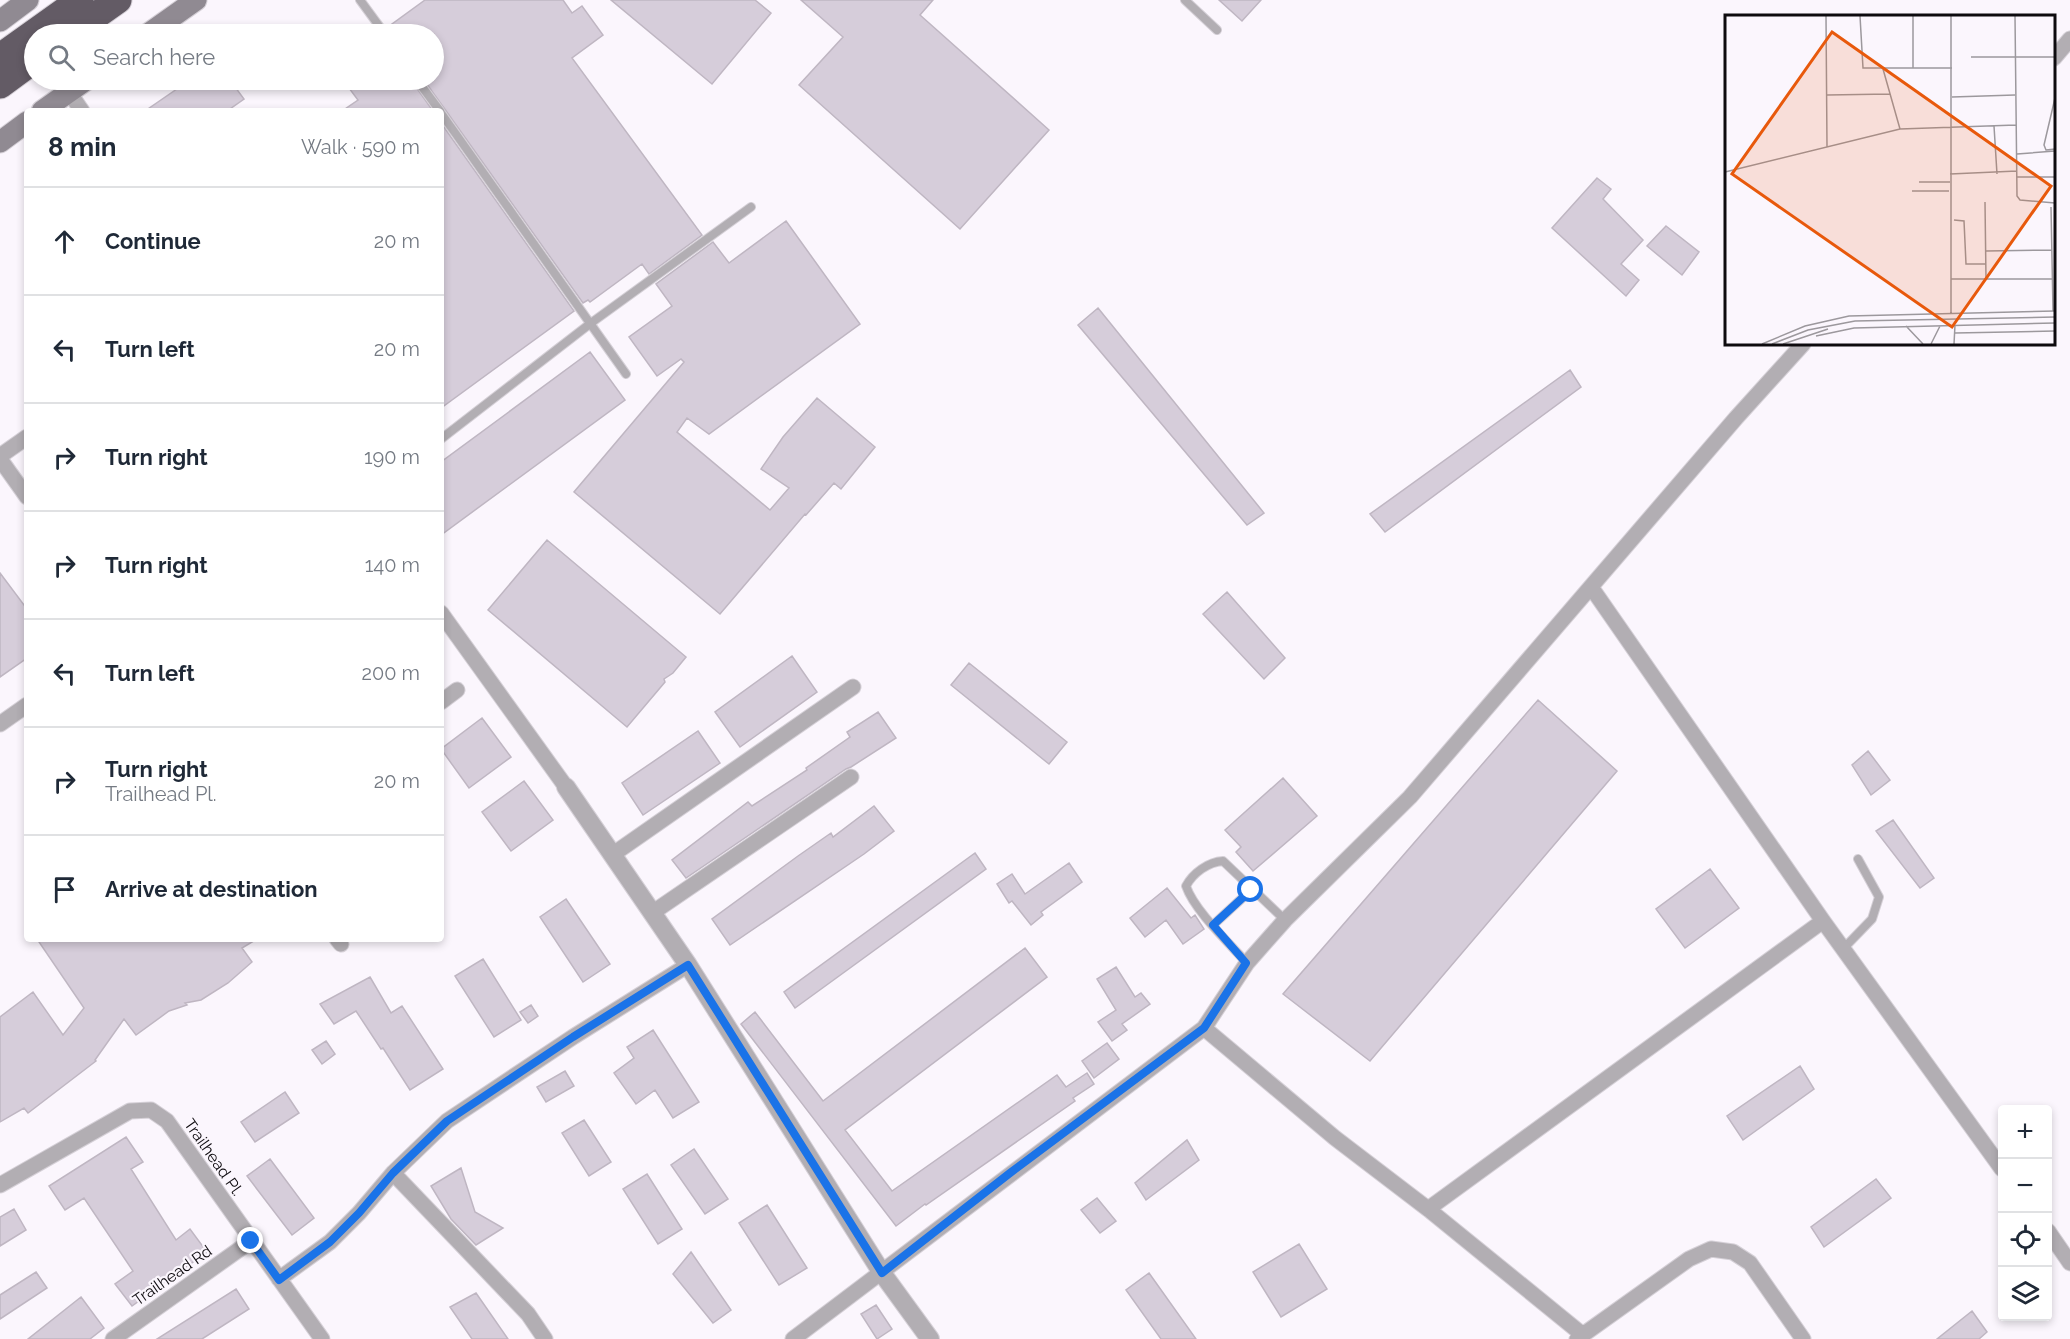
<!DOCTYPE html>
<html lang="en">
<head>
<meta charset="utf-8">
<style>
	:root { --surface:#fff; --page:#f2f2f3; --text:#1f2937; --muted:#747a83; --line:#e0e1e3 }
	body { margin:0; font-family:Raleway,sans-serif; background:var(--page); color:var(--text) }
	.controls { position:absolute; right:18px; bottom:18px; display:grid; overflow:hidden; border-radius:6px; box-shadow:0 3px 9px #0003 }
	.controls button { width:54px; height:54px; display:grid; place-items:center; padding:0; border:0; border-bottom:2px solid var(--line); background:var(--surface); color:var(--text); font:30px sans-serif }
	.stop { position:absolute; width:18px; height:18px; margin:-14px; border:4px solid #1a73e8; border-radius:50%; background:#fff }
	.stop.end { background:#1a73e8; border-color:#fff; box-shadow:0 2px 6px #0008 }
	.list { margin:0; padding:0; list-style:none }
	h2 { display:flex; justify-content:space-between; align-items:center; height:78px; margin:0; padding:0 24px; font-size:26px }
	h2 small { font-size:20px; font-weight:400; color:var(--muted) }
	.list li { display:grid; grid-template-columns:39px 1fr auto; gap:18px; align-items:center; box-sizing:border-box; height:108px; padding:0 24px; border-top:2px solid var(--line) }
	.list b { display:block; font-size:22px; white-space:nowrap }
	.list p { margin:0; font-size:20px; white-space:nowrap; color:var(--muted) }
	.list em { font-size:20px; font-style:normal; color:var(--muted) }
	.icon { flex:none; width:33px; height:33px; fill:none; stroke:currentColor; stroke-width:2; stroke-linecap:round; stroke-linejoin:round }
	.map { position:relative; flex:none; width:2070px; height:1339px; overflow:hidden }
	.search { position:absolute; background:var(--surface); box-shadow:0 3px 9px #0003; left:24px; top:24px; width:420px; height:66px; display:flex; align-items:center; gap:15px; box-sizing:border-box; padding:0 21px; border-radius:33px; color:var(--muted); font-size:22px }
	.panel { position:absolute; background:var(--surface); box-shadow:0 3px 9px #0003; left:24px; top:108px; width:420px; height:834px; border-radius:6px }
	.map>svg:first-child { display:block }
	.building { fill:#d6cdda; stroke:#bfb6c2; stroke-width:1.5 }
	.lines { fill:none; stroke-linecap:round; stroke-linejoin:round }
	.service-casing { stroke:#d5d0d7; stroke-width:10 }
	.minor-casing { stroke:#d5d0d7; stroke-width:17 }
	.tertiary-casing { stroke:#d5d0d7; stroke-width:20 }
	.secondary-casing { stroke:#d5d0d7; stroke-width:23 }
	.motorway-casing { stroke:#d5d0d7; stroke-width:29 }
	.service { stroke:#b2aeb3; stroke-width:8 }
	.minor { stroke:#b2aeb3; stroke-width:15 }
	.tertiary { stroke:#b2aeb3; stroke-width:18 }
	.secondary { stroke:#908a92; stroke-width:21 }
	.motorway { stroke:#635b65; stroke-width:27 }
	.route { stroke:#1a73e8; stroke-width:8 }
	.labels { text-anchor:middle; stroke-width:4.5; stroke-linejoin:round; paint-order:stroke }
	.street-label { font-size:16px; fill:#0d0a0e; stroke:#fbf6fd }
	.inset-road { fill:none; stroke:#9c989d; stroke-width:1.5 }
	.view { fill:#e8590c; fill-opacity:0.15; stroke:#e8590c; stroke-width:3 }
	.inset-edge { fill:none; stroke:#0d0a0e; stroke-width:3 }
</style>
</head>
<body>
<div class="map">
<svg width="2070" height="1339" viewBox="0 0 2070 1339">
	<rect width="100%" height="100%" fill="#fbf6fd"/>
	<!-- building -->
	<path class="building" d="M425 0H563L572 13 582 6 603 35 572 58 702 235 649 274 642 264 590 302 588 300 583 303 424 80H434V34H394L388 27Z
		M611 0H755L771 13 712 84Z
		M801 0H933L920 15 1049 130 960 229 799 85 843 37Z
		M1219 0H1261L1242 21Z
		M190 80H230L244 99 227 111H145Z
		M343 80H411L433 111H342L358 100Z
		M441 123 574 311 441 408Z
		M1597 178 1611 189 1603 199 1643 240 1621 264 1639 280 1626 296 1552 228Z
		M786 221 860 324 709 434 687 418 677 432 770 510 789 488 761 469 783 437 817 398 875 447 841 489 834 483 806 515 805 514 720 614 574 492 684 362 681 359 657 376 629 337 672 306 656 284 713 242 729 263Z
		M1666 226 1699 252 1682 275 1647 246Z
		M1098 308 1264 513 1247 525 1078 325Z
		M590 352 625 400 441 535V462Z
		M1570 370 1581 387 1385 532 1370 514Z
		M547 540 686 657 673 673 664 679 665 682 627 727 488 610Z
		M0 573 27 609V658L0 677Z
		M1227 592 1285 658 1264 679 1203 614Z
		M792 656 817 692 740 747 715 712Z
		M969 663 1067 742 1049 764 951 685Z
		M1538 700 1617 771 1370 1061 1283 994Z
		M878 712 896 738 851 767 846 769 686 878 672 860 748 802 752 806 807 770 806 768 850 737 847 732Z
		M482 718 511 757 469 788 441 749Z
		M698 731 720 763 643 815 622 783Z
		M1868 751 1890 780 1871 795 1852 765Z
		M1283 778 1317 816 1253 871 1236 852 1241 847 1225 830Z
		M524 781 553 820 511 851 482 812Z
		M874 806 894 831 864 854 730 945 712 919 798 856 831 833 833 837Z
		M1893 820 1934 878 1920 888 1876 831Z
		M975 853 986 869 795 1008 784 992Z
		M1069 863 1082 882 1041 912 1043 915 1031 925 1012 901 1009 903 997 884 1012 874 1025 894Z
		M1710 869 1739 908 1685 948 1656 909Z
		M1167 888 1191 918 1195 915 1204 929 1183 944 1166 920 1145 937 1130 918Z
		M566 899 610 964 583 982 540 917Z
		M37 939H257L242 948 252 962 228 983 201 1000 185 1003 187 1005 169 1011 136 1035 124 1019 95 1060 96 1061 28 1113 24 1108 0 1122V1017L33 992 63 1035 84 1008Z
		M1025 948 1047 977 845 1130 892 1191 1057 1075 1066 1087 1087 1073 1094 1084 1073 1098 1075 1101 926 1205 925 1204 896 1226 741 1024 755 1012 823 1101Z
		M483 959 521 1020 494 1037 455 976Z
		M1116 967 1135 997 1141 993 1150 1004 1122 1024 1127 1030 1112 1041 1098 1022 1116 1010 1097 979Z
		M370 977 391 1013 402 1006 443 1069 410 1090 383 1048 381 1049 356 1011 334 1024 320 1004Z
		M531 1005 538 1016 528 1023 520 1012Z
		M653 1030 699 1102 673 1118 655 1090 636 1104 614 1073 634 1058 627 1047Z
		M326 1041 335 1054 322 1064 312 1050Z
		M1107 1043 1119 1059 1094 1078 1082 1061Z
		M1800 1066 1814 1089 1743 1140 1727 1116Z
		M565 1071 574 1086 546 1102 537 1087Z
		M285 1092 299 1113 255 1142 241 1122Z
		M584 1120 611 1162 589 1176 562 1133Z
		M126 1137 143 1162 131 1169 176 1240 190 1229 207 1252 132 1306 115 1284 133 1271 84 1198 65 1210 49 1186Z
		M1187 1140 1199 1160 1146 1200 1135 1183Z
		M694 1149 728 1199 705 1214 671 1165Z
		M270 1159 314 1218 292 1235 247 1176Z
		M461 1168 475 1212 503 1228 476 1245 451 1219 431 1186Z
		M647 1174 682 1229 658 1244 623 1189Z
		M1876 1179 1891 1198 1824 1247 1811 1227Z
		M1097 1198 1116 1221 1100 1233 1081 1210Z
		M767 1205 807 1268 779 1285 739 1223Z
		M14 1209 26 1230 0 1246V1217Z
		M1299 1244 1327 1289 1281 1317 1253 1272Z
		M691 1252 731 1310 713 1323 673 1274Z
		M36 1272 47 1288 0 1319V1295Z
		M1149 1273 1196 1339H1161L1126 1290Z
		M236 1289 249 1309 202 1339H157Z
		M476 1293 508 1339H472L450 1307Z
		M81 1297 104 1328 90 1339H28Z
		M876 1305 892 1329 877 1339 861 1314Z
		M1972 1311 1987 1332 1979 1339H1937Z"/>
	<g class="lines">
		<defs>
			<path id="service" d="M360 0 385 34
				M1185 0 1217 30
				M417 80 440 111
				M441 113 626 374
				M441 439 591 323 751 207
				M1213 925 1251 890
				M1843 949 1872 919 1879 897 1858 859
				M1247 963C1229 943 1194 910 1186 886 1193 873 1208 862 1223 861L1285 920"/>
			<path id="minor" d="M2054 58 2070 39
				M69 92 82 111
				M0 456 27 437
				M0 459 27 497
				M1591 587 1823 921 2002 1169
				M441 613 566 787
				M441 702 457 690
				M0 724 27 705
				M612 855 853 687
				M652 913 851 777
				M337 939 341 944
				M1204 1028 1335 1138 1428 1209 1583 1335
				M393 1173 505 1290 528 1314 545 1339
				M0 1185 130 1111 151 1110 167 1121 322 1339
				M1428 1209 1823 921
				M2048 1231 2070 1263
				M279 1279 330 1242 359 1213 393 1173 447 1121 573 1037 688 965
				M113 1339 251 1241
				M793 1339 1204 1028 1247 963 1285 920 1410 797 1736 418 1803 344
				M1577 1339 1689 1259 1711 1249 1733 1252 1750 1263 1803 1339"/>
			<path id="tertiary" d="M566 787 688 965 882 1273 930 1339"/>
			<path id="secondary" d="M0 21 28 0
				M148 34 196 0
				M42 111 86 80
				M0 142 27 122"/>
			<path id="motorway" d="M70 34 118 0
				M0 57 80 0
				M0 85 34 60"/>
		</defs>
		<!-- service casing -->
		<use href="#service" class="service-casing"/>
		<!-- minor casing -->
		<use href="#minor" class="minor-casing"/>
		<!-- tertiary casing -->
		<use href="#tertiary" class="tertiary-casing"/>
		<!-- secondary casing -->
		<use href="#secondary" class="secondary-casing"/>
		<!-- motorway casing -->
		<use href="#motorway" class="motorway-casing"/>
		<!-- service -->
		<use href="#service" class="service"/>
		<!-- minor -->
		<use href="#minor" class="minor"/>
		<!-- tertiary -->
		<use href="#tertiary" class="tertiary"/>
		<!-- secondary -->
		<use href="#secondary" class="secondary"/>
		<!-- motorway -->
		<use href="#motorway" class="motorway"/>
	</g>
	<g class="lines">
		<!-- route -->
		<path class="route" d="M251 1241 279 1280 330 1242 359 1213 393 1173 447 1121 573 1037 688 965 882 1273 1010 1173 1204 1028 1246 963 1213 925 1251 890"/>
	</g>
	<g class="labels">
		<!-- street labels -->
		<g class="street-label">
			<text transform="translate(214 1157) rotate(55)" y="6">Trailhead Pl.</text>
			<text transform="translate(172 1275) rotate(-35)" y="6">Trailhead Rd</text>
		</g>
	</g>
	<!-- overview -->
	<g transform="translate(1725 15)">
		<rect width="330" height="330" fill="#fbf6fd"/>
		<path class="inset-road" d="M101 1 102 132M135 1 138 53H227M188 1V53M290 1 292 181 295 185 330 188M246 42H330M158 54 175 114M102 80 165 79M227 82 290 80M330 83 319 130 321 135 330 134M269 111 272 159M292 139 330 136M0 157 175 114 291 110M225 159 292 156M292 162H330M194 167H225M187 176H224M260 187 261 264M326 192 328 296M229 205 239 206 241 249H261M261 236 327 235M226 264H328M226 298V1M181 311 198 329M230 318 330 316M91 321 129 313 330 308M37 329 80 311 124 301 330 296M47 329 83 315 130 306 330 302M58 329 103 314M206 329 215 311M229 329 230 310"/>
		<path class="view" d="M107 17 326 171 227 312 7 159Z"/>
		<rect width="330" height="330" class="inset-edge"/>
	</g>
</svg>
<div class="controls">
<button>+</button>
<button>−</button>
<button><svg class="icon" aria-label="locate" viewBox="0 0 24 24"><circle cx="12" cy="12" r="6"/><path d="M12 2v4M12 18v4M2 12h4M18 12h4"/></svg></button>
<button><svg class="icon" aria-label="layers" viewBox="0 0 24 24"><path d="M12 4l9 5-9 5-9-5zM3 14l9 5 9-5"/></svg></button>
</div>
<div class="stop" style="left:1251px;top:890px"></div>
<div class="stop end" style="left:251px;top:1241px"></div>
<div class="search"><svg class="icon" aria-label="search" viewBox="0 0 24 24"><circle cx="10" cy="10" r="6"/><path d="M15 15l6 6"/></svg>Search here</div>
<section class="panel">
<h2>8 min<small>Walk · 590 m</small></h2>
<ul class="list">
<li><svg class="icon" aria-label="ahead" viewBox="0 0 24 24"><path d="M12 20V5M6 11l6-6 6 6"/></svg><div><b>Continue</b></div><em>20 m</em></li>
<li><svg class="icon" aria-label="left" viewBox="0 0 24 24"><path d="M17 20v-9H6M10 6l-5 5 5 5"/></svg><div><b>Turn left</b></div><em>20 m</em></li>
<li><svg class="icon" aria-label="right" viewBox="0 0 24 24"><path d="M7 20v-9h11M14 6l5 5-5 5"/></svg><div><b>Turn right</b></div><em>190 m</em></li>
<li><svg class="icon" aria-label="right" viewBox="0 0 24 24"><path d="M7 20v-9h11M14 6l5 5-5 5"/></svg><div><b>Turn right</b></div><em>140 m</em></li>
<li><svg class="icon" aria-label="left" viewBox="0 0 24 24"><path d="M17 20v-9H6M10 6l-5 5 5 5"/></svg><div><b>Turn left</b></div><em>200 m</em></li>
<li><svg class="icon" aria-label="right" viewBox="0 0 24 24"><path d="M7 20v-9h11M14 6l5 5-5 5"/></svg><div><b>Turn right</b><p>Trailhead Pl.</p></div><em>20 m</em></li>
<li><svg class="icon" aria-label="arrive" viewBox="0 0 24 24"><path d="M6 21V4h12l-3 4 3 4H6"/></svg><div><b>Arrive at destination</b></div></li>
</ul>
</section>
</div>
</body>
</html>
